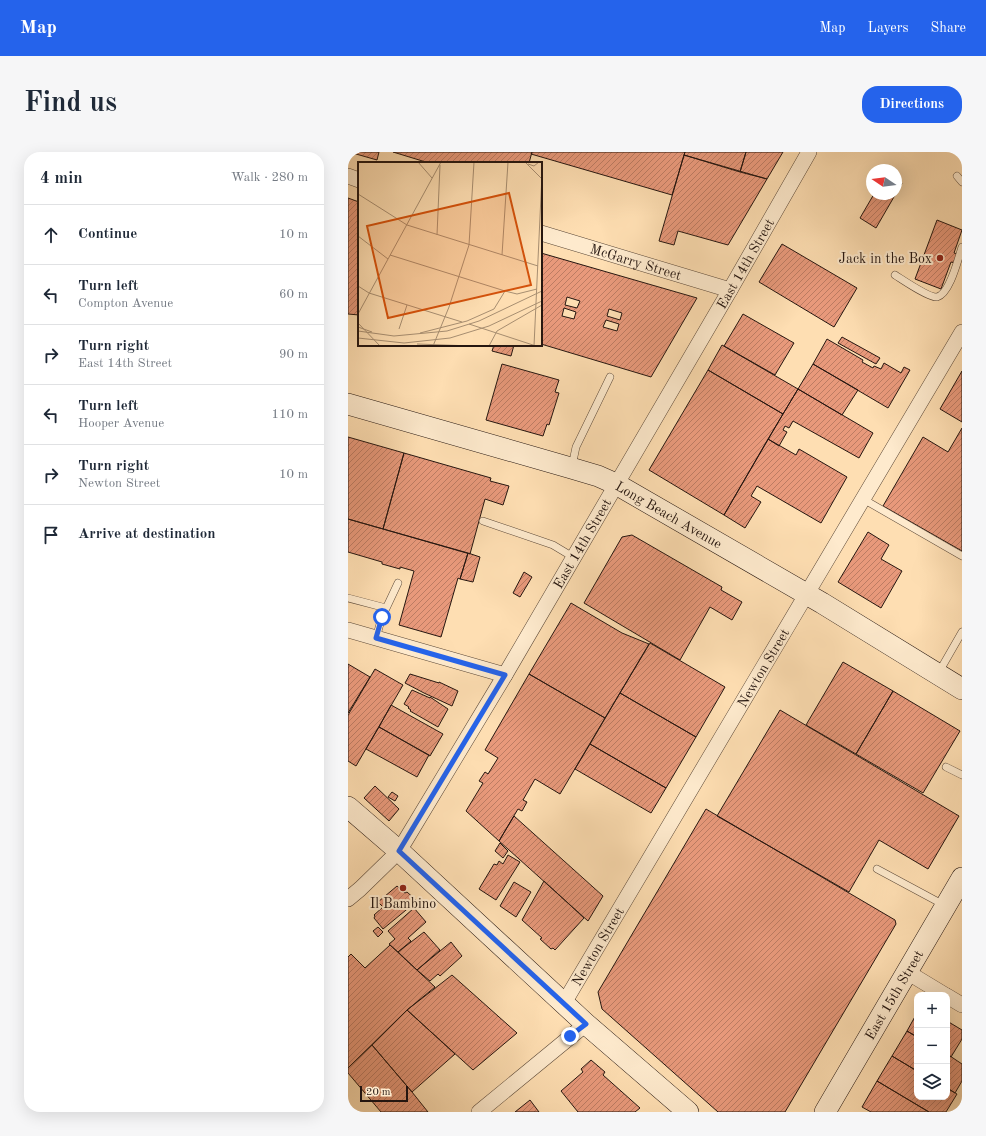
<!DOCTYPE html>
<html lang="en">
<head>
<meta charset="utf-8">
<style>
	:root { --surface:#fff; --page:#f6f6f7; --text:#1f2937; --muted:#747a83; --line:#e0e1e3; --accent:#2563eb }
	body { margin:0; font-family:"Old Standard TT",serif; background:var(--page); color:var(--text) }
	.controls { position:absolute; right:12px; bottom:12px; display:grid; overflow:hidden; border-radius:8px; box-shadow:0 4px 16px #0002 }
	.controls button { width:36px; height:36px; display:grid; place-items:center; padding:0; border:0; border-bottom:1px solid var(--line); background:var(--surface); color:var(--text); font:20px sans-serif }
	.compass { position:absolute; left:518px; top:12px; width:36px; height:36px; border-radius:50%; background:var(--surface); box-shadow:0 4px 16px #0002; rotate:283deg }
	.scale { position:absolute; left:12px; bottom:10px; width:48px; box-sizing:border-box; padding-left:4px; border:2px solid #251610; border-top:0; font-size:11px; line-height:14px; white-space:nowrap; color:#251610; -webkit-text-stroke:3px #feeacd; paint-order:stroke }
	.stop { position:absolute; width:12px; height:12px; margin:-9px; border:3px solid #2563eb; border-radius:50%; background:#fff }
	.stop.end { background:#2563eb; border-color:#fff; box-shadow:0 1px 4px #0008 }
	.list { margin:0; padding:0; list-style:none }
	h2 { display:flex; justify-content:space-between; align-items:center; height:52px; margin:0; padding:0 16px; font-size:17px }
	h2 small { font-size:13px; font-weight:400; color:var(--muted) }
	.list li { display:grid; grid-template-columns:26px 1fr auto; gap:12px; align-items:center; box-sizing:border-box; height:60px; padding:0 16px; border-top:1px solid var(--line) }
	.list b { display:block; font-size:15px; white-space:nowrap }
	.list p { margin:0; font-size:13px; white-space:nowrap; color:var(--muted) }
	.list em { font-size:13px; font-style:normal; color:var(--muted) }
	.icon { flex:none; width:22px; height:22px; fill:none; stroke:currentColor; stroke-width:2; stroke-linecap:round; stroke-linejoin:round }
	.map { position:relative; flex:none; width:614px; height:960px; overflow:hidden; border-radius:16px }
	header { display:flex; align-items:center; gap:24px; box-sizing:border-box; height:56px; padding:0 20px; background:var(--accent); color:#fff }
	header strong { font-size:19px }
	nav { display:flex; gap:22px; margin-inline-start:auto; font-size:14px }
	.intro { display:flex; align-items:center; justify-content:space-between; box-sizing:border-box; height:96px; padding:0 24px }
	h1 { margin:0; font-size:28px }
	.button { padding:10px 18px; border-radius:16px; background:var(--accent); color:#fff; font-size:14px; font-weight:700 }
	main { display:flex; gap:24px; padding:0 24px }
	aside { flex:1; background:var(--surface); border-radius:16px; box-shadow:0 4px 16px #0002 }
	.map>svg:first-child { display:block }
	.building { fill:url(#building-hatch); stroke:#251610; fill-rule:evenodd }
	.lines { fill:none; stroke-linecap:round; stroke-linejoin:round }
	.lane-casing { stroke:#5b4838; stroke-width:8 }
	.street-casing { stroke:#5b4838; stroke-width:16 }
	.secondary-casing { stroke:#251610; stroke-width:22 }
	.lane { stroke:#feeacd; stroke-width:7 }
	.street { stroke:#feeacd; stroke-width:15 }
	.secondary { stroke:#feeacd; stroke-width:21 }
	.route { stroke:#2563eb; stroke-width:5 }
	.poi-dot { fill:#8f2418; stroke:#feeacd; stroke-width:1.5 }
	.labels { text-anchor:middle; stroke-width:4; stroke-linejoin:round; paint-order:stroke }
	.poi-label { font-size:14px; fill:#251610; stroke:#feeacd; text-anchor:end }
	.street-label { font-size:14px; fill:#251610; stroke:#feeacd }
	.inset-road { fill:none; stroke:#a78e71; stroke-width:1 }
	.view { fill:#d4520c; fill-opacity:0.15; stroke:#d4520c; stroke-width:2 }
	.inset-edge { fill:none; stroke:#251610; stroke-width:2 }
</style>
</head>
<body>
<header>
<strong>Map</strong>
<nav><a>Map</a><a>Layers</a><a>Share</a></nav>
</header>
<div class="intro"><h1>Find us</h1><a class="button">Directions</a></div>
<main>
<aside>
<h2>4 min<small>Walk · 280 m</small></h2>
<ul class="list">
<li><svg class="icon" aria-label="ahead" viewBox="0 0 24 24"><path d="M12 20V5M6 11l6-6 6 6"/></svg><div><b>Continue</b></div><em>10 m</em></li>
<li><svg class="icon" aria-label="left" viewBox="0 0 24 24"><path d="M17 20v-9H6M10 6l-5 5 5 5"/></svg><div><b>Turn left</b><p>Compton Avenue</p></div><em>60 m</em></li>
<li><svg class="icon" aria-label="right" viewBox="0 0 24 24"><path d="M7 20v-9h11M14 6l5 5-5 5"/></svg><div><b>Turn right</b><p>East 14th Street</p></div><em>90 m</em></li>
<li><svg class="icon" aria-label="left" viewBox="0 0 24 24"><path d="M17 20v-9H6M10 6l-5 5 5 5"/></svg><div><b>Turn left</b><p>Hooper Avenue</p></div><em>110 m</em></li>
<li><svg class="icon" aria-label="right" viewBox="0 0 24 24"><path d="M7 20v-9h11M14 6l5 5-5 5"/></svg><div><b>Turn right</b><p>Newton Street</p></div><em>10 m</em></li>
<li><svg class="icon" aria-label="arrive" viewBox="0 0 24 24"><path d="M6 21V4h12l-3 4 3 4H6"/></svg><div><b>Arrive at destination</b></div></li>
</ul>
</aside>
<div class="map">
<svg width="614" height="960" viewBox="0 0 614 960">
	<defs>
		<pattern id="building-hatch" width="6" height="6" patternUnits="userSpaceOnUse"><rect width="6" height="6" fill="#e8997b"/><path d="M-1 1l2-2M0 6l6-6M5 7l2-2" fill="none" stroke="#bc7c63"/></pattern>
	</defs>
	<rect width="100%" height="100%" fill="#fedeb2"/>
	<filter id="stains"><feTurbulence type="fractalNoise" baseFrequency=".005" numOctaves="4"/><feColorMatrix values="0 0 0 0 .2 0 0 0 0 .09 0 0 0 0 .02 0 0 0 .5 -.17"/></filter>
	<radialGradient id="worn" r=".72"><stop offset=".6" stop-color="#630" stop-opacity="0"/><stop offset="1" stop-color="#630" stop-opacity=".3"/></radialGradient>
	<!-- building -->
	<path class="building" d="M1 0H31L29 8Z
		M45 0H184L181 11H81Z
		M184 0H337L324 43 183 2Z
		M337 0H398L392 20 336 3Z
		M398 0H435L419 27 392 20Z
		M336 3 419 27 380 93 330 79 326 93 311 89Z
		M548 27 554 31 528 76 512 66 526 42H548Z
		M0 46 11 50V163L0 162Z
		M589 68 614 78 606 101 610 102 607 111 603 110 593 137 567 127Z
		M434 92 509 136 486 175 411 130Z
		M193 101 349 146 303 225 193 192ZM219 145 232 149 229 156 217 153ZM216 156 228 160 226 167 214 164ZM261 157 274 161 272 168 259 164ZM258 168 271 172 269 179 255 175Z
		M395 162 446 191 427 223 376 194Z
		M494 185 532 206 528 212 490 191Z
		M479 187 515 208 514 210 525 216 526 214 533 217 536 211 553 221 556 215 562 218 540 256 465 212Z
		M146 193H166L163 204 144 199Z
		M374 193 450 237 435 262 360 218Z
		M154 212 211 228 207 240 211 241 201 273 199 272 195 284 138 268Z
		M465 212 510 238 494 263 450 237Z
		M360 218 435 262 376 363 301 318Z
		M614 219V270L592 257Z
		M450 237 525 281 511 306 445 269 441 276 437 274 435 278 439 280 431 294 420 287Z
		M614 276V399L535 354 575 285 600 300Z
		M0 285 56 301 35 377 0 367Z
		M420 287 448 303 451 297 499 325 473 371 409 334 403 344 413 350 397 376 376 363Z
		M56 301 143 326 142 329 161 334 155 353 137 347 122 402 35 377Z
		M0 367 120 401 112 427 110 426 93 485 51 473 66 419 52 415V417L34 412V410L0 400Z
		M520 380 541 393 533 407 554 419 533 456 490 430Z
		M284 383 374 435 373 438 394 450 384 468 362 455 332 508 236 451 274 385Z
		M120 401 132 405 125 430 112 427Z
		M176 420 184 425 172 445 165 441Z
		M223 451 274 481 301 492 257 566 181 522Z
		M302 491 377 535 348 585 272 541Z
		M495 510 545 539 508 602 458 573Z
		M0 512 22 525 0 561Z
		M27 517 55 533 8 614 0 609V563Z
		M62 522 91 531V530L110 539 104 554 76 541 57 531Z
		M181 522 257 566 212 642 187 627 175 648 179 650 174 659 170 657 151 689 118 659 135 631 131 629 137 620 140 622 150 606 137 598Z
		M64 538 82 546V545L100 557 90 575 62 559 63 558 60 556 61 555 56 552Z
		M545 539 612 579 575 641 508 602Z
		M272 541 348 585 318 636 242 592Z
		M43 553 95 582 82 604 31 575Z
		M432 558 611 664 580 717 531 688 501 740 369 664Z
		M31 575 81 603 69 625 18 597Z
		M242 592 318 636 303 661 227 617Z
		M27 634 51 657 41 669 16 646Z
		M44 640 50 644 47 649 40 645Z
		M358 657 547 768 548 772 437 960H370L254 857 250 840Z
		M166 664 255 744 240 769 151 689Z
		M152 691 160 699 155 706 147 699Z
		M160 703 172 710 148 748 131 737 146 712 149 713 151 709 155 712Z
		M196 729 236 766 207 798 205 796 203 797 192 787 194 786 174 768Z
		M166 730 183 740 168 765 152 754Z
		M49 734 57 741 59 740 69 749 35 777 26 766 27 764 26 763 35 755 30 750Z
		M66 756 78 770 60 786 63 789 50 800 41 792 47 787 40 779Z
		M30 775 35 780 30 785 25 779Z
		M76 780 92 798 69 818 50 800Z
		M103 790 114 804 92 824 90 822 82 829 69 818Z
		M42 793 87 835 59 858 0 916V805L3 802 17 816Z
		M104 823 169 881 125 918 59 858Z
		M59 858 107 902 64 940 24 893Z
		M569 861V885L559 879Z
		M599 869 614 878V887L603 905 599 902Z
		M559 879 569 885V919L544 904Z
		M24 893 64 940 80 960H33L0 921V916Z
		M599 902 614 912V929L607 941 599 936Z
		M544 904 569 919V945H599V936L609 942 598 960H581L529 929Z
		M243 908 257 920 255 923 292 956 287 960H230L213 939 235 920 233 917Z
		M529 929 581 960H523L514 955Z
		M182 948 191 960H167Z"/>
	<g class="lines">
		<defs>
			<path id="lane" d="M609 24 614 30
				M547 123C555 128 581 146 589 145 602 142 610 107 614 95
				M224 314 228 295 262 225
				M515 347 614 404
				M135 369 205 393 225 405
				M0 446 38 456
				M28 486 34 465 50 431
				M591 520 614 480
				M598 615 614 623
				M529 717 596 753"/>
			<g id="street">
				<path d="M0 24 11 28"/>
				<path id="s1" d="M193 81 382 138"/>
				<path d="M0 478 157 523"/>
				<path id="s2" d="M0 747 12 737 51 699 157 523 382 138 461 0"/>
				<path d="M559 820 597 843"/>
				<path d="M599 844 614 853"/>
				<path id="s3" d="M216 851 614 180"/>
				<path d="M131 960 238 872"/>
			</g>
			<g id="secondary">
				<path id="s4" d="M0 252 223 316 250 324 268 332 474 451 614 537"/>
				<path d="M0 655 51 699 238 872 340 960"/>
				<path id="s5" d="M477 960 614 726"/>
			</g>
		</defs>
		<!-- lane casing -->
		<use href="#lane" class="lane-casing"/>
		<!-- street casing -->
		<use href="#street" class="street-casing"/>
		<!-- secondary casing -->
		<use href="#secondary" class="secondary-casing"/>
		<!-- lane -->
		<use href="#lane" class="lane"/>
		<!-- street -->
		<use href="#street" class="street"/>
		<!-- secondary -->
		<use href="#secondary" class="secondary"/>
	</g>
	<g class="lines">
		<!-- route -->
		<path class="route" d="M34 465 28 486 157 523 51 699 238 872 222 884"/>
	</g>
	<!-- markers -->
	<g class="poi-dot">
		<circle cx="592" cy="106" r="4"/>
		<circle cx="55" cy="736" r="4"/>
	</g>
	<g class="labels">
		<!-- poi labels -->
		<g class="poi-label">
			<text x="584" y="111">Jack in the Box</text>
			<text x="55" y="756" text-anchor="middle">Il Bambino</text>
		</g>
		<!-- street labels -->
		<g class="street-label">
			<text dy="5" stroke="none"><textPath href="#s1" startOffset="99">McGarry Street</textPath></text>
			<text dy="5" stroke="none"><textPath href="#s2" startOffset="752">East 14th Street</textPath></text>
			<text dy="5" stroke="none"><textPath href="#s4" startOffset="341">Long Beach Avenue</textPath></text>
			<text dy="5" stroke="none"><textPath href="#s2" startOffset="428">East 14th Street</textPath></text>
			<text dy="5" stroke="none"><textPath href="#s3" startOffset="390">Newton Street</textPath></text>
			<text dy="5" stroke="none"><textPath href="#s3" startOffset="66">Newton Street</textPath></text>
			<text dy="5" stroke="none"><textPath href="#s5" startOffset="136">East 15th Street</textPath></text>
		</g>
	</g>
	<!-- overview -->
	<g transform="translate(10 10)">
		<rect width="184" height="184" fill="#fedeb2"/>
		<path class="inset-road" d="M60 0 74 16M167 0 184 17M170 2 176 4 181 0M0 32 49 63 180 104M79 73 82 3M0 74 30 97M32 93 147 129M144 93 150 0M0 124 11 131 104 160M147 129 159 132 179 127M0 152 83 0M0 161 22 184M111 162 178 184M0 165 14 170M41 167 49 143M0 169 36 174 89 169 121 159 184 129M62 171 109 159 136 147 147 129M0 176 46 181 92 176 131 164 184 139M59 182 114 184M75 184 91 145 111 83 116 0M131 184 139 169 184 143M176 184 184 12"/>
		<path class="view" d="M151 31 173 123 30 156 9 64Z"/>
		<rect width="184" height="184" class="inset-edge"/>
	</g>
	<rect width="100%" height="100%" filter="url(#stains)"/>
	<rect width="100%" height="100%" fill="url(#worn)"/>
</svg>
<div class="controls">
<button>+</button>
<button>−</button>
<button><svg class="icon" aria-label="layers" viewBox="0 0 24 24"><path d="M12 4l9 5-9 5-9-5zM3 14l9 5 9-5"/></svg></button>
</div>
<svg class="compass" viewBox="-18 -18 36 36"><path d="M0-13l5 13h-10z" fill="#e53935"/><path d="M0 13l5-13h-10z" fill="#747a83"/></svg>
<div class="scale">20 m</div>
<div class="stop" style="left:34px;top:465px"></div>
<div class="stop end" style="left:222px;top:884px"></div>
</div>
</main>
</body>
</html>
